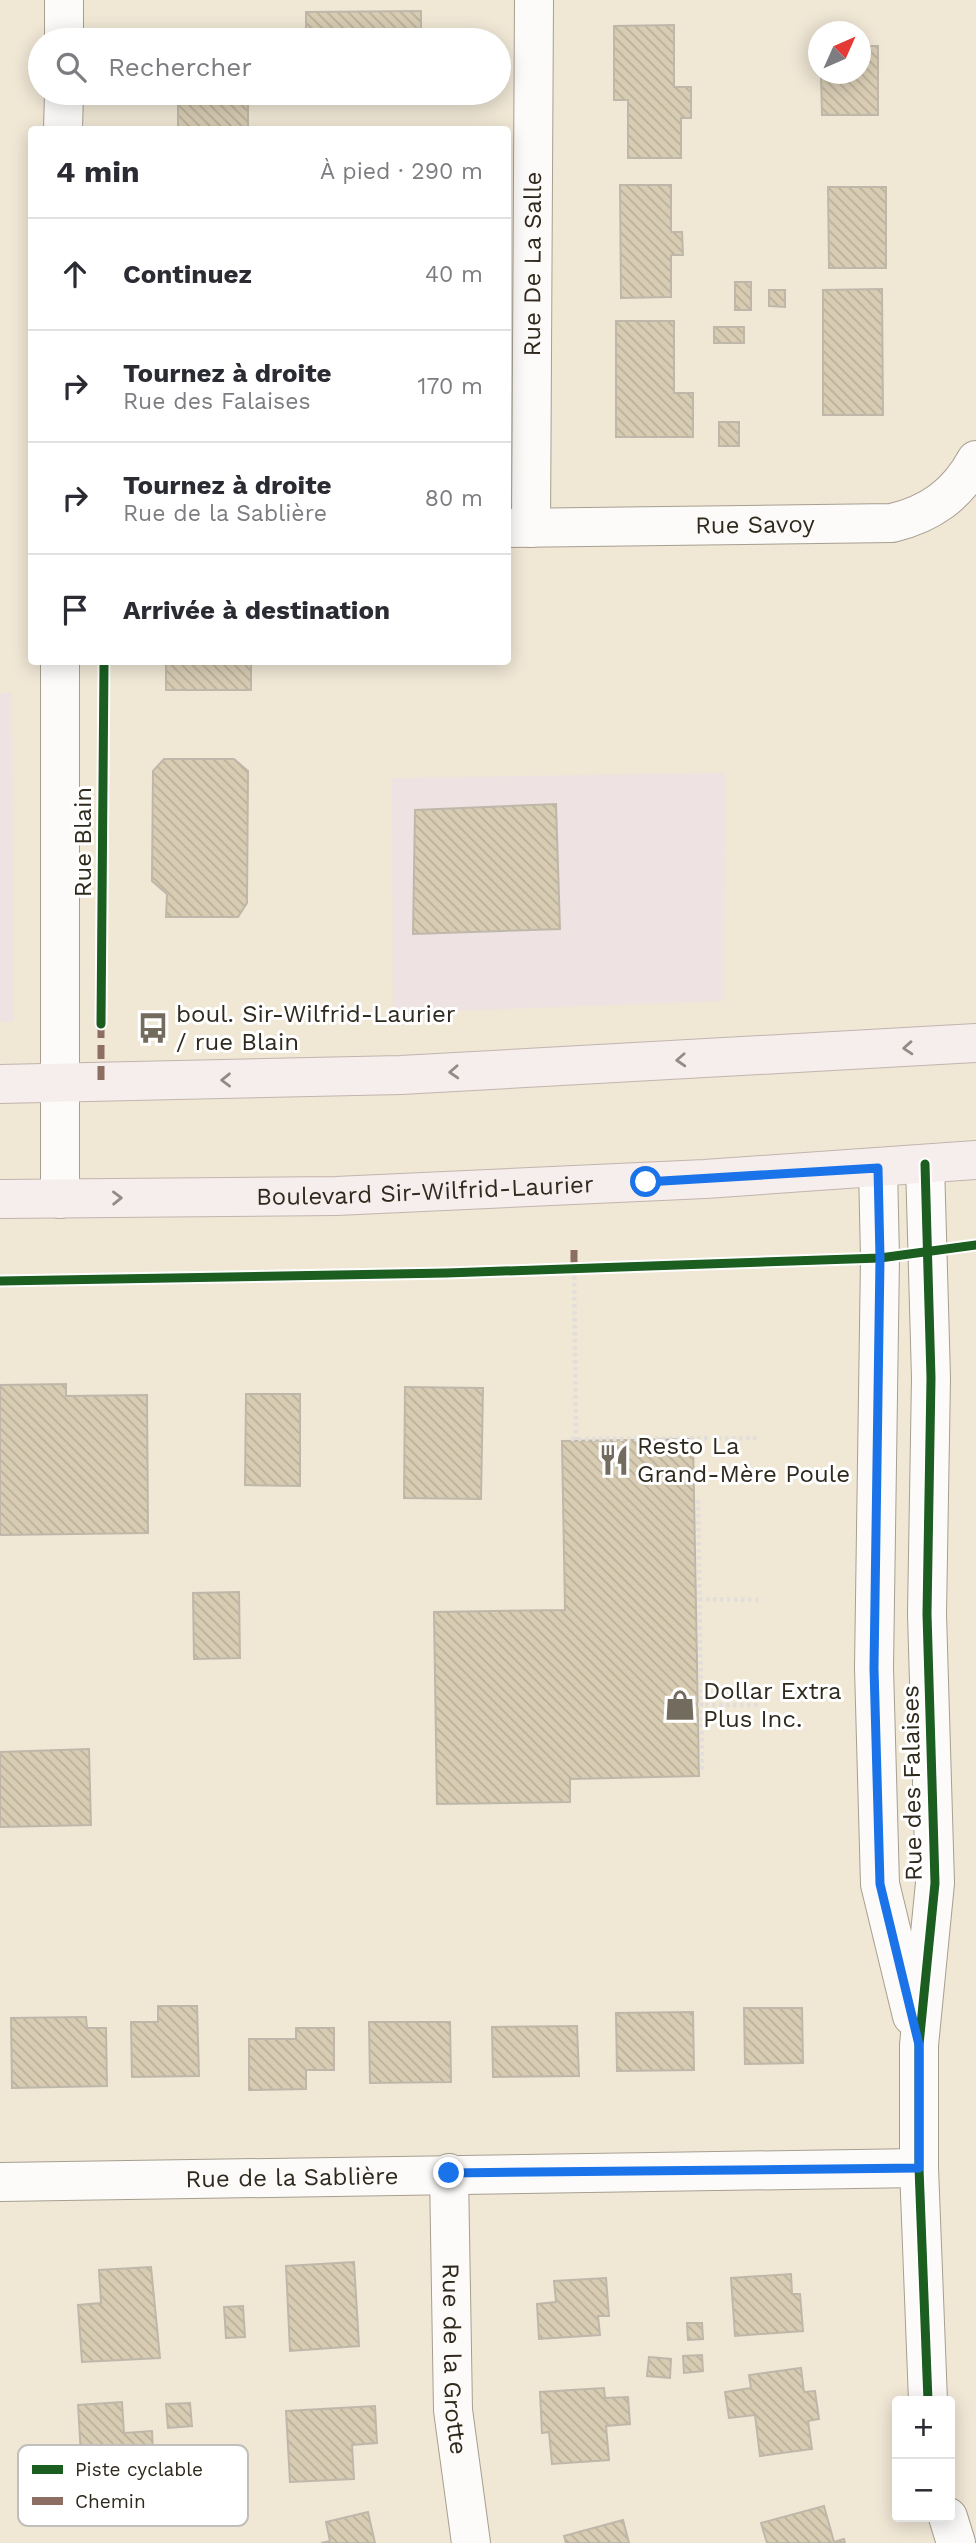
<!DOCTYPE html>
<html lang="fr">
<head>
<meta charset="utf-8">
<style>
	:root { --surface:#fff; --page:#f2f2f3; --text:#2b2b33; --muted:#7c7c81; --line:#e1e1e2 }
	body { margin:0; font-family:"Work Sans",sans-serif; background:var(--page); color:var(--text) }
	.controls { position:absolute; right:21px; bottom:21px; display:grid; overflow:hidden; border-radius:7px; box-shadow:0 4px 18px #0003 }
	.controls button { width:63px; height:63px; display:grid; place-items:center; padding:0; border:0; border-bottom:2px solid var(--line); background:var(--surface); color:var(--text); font:35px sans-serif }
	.compass { position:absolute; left:808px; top:21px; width:63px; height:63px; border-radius:50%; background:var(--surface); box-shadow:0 4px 18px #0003; rotate:45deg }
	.stop { position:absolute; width:21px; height:21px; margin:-16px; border:5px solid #1a73e8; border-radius:50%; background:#fff }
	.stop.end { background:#1a73e8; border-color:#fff; box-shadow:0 2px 7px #0008 }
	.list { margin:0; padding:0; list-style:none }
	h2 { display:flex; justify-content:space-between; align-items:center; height:91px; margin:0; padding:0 28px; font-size:30px }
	h2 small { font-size:23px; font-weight:400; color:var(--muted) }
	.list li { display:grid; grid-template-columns:46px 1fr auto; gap:21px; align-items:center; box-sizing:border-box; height:112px; padding:0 28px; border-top:2px solid var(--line) }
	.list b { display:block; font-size:26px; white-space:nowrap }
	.list p { margin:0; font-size:23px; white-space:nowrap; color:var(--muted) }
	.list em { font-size:23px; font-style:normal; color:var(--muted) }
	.icon { flex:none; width:38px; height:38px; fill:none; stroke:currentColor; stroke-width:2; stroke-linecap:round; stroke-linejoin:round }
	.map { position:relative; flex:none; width:976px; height:2543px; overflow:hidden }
	.search { position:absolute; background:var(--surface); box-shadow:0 4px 18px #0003; left:28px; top:28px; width:483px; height:77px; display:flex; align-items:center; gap:18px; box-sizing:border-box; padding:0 24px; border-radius:38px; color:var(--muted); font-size:26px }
	.panel { position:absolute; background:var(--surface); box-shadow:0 4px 18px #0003; left:28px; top:126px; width:483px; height:539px; border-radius:7px }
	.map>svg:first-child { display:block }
	.commercial { fill:#eee2e3 }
	.building { fill:url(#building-back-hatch); stroke:#bfb8aa; stroke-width:2 }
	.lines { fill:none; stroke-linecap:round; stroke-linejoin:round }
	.minor-casing { stroke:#a69f91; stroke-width:40 }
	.major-casing { stroke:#c3b4ae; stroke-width:40 }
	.path { stroke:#e2ded9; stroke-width:4.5; stroke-dasharray:3.5 3.5; stroke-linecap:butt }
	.minor { stroke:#fdfbf9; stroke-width:38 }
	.major { stroke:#f6eeed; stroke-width:38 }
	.quiet { stroke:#8d6e63; stroke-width:7; stroke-dasharray:14 7; stroke-linecap:butt }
	.cycleway-casing { stroke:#fff; stroke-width:13 }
	.cycleway { stroke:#1b5e20; stroke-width:9 }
	.oneway { stroke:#938c86 }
	.route { stroke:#1a73e8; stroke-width:9 }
	.labels { text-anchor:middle; stroke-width:6; stroke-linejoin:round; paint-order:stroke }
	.street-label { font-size:24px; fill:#302a1e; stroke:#fff }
	.poi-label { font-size:24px; fill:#302a1e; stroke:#fff; text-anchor:start }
	.key { fill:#fff; stroke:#c1bfbc; stroke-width:2 }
	.key-label { font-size:19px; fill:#302a1e }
</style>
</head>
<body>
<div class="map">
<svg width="976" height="2543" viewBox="0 0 976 2543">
	<defs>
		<pattern id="building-back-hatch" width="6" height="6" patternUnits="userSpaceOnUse" patternTransform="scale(1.75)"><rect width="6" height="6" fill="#d8ccb3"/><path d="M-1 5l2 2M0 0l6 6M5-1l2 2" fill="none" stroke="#baaf9a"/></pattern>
	</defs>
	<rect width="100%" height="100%" fill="#f0e7d5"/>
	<!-- commercial -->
	<path class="commercial" d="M12 693 14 1021 0 1022V694Z
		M725 773 724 1001 393 1013 392 778Z"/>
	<!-- building -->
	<path class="building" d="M421 11V40H306V12Z
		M674 25V87H691V118H681V158H628V100H614V26Z
		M860 46H878V115H822L821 74H860Z
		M178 93H248V130H178Z
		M620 185H671V232H682L683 255H671V297L621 298Z
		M828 187H886V268H829Z
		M735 282H751V310H735Z
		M882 289 883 415H823V290Z
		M769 290H785V307L769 306Z
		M616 321H674V393H693V437H616Z
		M714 327H744V343H714Z
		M719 422H739V446H719Z
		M166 662H251V690H166Z
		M164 759H234L248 771 247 903 238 917H166L167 894 152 881 153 771Z
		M556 804 560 929 413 934 415 810Z
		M66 1384V1396L147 1395 148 1533 0 1535V1385Z
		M405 1387 483 1388 481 1499 404 1498Z
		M246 1394H300V1486L245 1485Z
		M693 1439 699 1776 570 1779V1802L437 1804 434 1612 565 1610 562 1441Z
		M239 1592 240 1658 194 1659 193 1593Z
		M89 1749 91 1825 0 1827V1752Z
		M158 2006H197L199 2076 132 2077 131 2022H158Z
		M744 2008H802L803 2063 745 2064Z
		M693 2012 694 2070 617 2071 616 2013Z
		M86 2017 87 2028H106L107 2086 12 2088 11 2018Z
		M369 2022H450L451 2082 370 2083Z
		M577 2026 579 2076 493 2077 492 2027Z
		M296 2028H334V2070H306V2089L249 2090V2039H296Z
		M354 2262 359 2346 290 2351 286 2266Z
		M151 2267 160 2358 82 2362 78 2305 101 2303 99 2270Z
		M791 2274 792 2294H800L803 2331 735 2336 731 2278Z
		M606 2278 609 2316H598L600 2335 539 2339 537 2304 556 2302 554 2281Z
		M243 2306 245 2337 226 2338 224 2307Z
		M687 2323H702L703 2339 688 2340Z
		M702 2355 703 2371 684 2373 683 2356Z
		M649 2357 671 2359 670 2378 647 2376Z
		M801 2368 804 2392 815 2391 819 2419 808 2421 812 2449 760 2456 755 2415 729 2418 725 2392 751 2388 749 2375Z
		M604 2388 605 2398 628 2397 630 2424 606 2426 609 2460 552 2464 549 2432 542 2433 540 2392Z
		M122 2402 124 2433 152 2431 155 2493 102 2496 100 2471 82 2472 78 2405Z
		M190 2403 192 2426 168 2428 166 2404Z
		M375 2406 377 2443 352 2445 354 2479 290 2482 286 2411Z
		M824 2506 834 2542 844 2539 845 2543H767L761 2523Z
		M368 2512 375 2543H321L330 2541 326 2522Z
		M623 2520 629 2543H566L564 2536Z"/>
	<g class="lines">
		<defs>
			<g id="minor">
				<path d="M64 40V0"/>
				<path d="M63 130 64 93"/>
				<path id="s1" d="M508 528 892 523C930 514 957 495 976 460"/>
				<path id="s2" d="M531 528 534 0"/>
				<path d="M60 662V1199"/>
				<path d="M925 1164 931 1378 927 1614 935 1883 919 2045V2168L928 2401"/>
				<path d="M878 1168 880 1258 874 1668 880 1884 912 2016"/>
				<path id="s3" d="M449 2173 453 2410 471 2543"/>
				<path id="s4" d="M0 2182 919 2168"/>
				<path d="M948 2517 956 2543"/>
			</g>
			<g id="major">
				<path d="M0 1084 401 1075 976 1043"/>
				<path id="s5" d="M0 1199 336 1196 705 1179 976 1160"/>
			</g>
		</defs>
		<!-- minor casing -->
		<use href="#minor" class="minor-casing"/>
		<!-- major casing -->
		<use href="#major" class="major-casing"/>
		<!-- path -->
		<path class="path" d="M574 1269 576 1439
			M571 1439 758 1438
			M698 1500 702 1770
			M699 1599 759 1600
			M698 1705H759"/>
		<!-- minor -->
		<use href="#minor" class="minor"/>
		<!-- major -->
		<use href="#major" class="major"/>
		<!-- quiet -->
		<path class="quiet" d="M101 1024V1083
			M574 1250V1269"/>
		<defs>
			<path id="cycleway" d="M101 1024 104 662
				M925 1164 931 1378 927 1614 935 1883 919 2045V2168L928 2401
				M0 1281 447 1273 880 1258 976 1245"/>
		</defs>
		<!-- cycleway casing -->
		<use href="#cycleway" class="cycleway-casing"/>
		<!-- cycleway -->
		<use href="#cycleway" class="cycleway"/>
	</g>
	<!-- one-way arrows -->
	<defs><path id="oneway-chevron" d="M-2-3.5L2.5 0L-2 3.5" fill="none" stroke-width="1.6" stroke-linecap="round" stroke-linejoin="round" transform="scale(1.75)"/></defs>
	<g class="oneway">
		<use href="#oneway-chevron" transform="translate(908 1048) rotate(176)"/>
		<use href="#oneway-chevron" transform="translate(681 1060) rotate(177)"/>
		<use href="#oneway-chevron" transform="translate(454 1072) rotate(177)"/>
		<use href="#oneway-chevron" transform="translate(226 1080) rotate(179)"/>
		<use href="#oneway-chevron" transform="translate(117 1198) rotate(-1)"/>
	</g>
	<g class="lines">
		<!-- route -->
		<path class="route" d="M449 2173 919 2168V2045L880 1884 874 1668 880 1258 878 1168 646 1182"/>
	</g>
	<!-- icons -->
	<defs>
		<symbol id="bus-bare" viewBox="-9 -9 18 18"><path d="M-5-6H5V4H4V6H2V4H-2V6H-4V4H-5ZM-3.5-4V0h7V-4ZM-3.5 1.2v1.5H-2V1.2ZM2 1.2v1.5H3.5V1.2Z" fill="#736c5e" stroke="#fff" stroke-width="2.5" paint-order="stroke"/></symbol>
		<symbol id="restaurant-bare" viewBox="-9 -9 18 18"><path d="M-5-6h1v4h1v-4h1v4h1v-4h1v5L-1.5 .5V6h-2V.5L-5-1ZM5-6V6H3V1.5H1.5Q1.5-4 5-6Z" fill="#736c5e" stroke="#fff" stroke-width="2.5" paint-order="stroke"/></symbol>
		<symbol id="shop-bare" viewBox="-9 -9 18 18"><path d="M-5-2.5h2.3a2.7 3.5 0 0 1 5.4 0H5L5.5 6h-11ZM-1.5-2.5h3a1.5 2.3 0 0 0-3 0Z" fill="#736c5e" stroke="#fff" stroke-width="2.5" paint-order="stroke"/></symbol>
	</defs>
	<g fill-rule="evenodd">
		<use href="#bus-bare" x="131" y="1006" width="44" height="44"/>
		<use href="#restaurant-bare" x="592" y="1438" width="44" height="44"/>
		<use href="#shop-bare" x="658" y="1683" width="44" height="44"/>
	</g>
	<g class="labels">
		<!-- street labels -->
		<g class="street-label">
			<text dy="8" stroke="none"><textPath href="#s2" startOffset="264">Rue De La Salle</textPath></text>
			<text dy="8" stroke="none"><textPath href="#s1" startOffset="247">Rue Savoy</textPath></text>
			<text transform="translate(83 842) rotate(-90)" y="8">Rue Blain</text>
			<text dy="8" stroke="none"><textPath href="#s5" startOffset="425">Boulevard Sir-Wilfrid-Laurier</textPath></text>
			<text transform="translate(912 1783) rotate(-91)" y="8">Rue des Falaises</text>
			<text dy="8" stroke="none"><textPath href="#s4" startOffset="292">Rue de la Sablière</textPath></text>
			<text dy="8" stroke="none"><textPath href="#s3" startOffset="186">Rue de la Grotte</textPath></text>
		</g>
		<!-- poi labels -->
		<g class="poi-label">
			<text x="176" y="1022">boul. Sir-Wilfrid-Laurier<tspan x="176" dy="28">/ rue Blain</tspan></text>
			<text x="637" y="1454">Resto La<tspan x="637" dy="28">Grand-Mère Poule</tspan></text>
			<text x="703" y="1699">Dollar Extra<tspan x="703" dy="28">Plus Inc.</tspan></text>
		</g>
	</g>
	<!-- legend -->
	<rect x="18" y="2445" width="230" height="81" rx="10" class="key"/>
	<rect x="32" y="2465" width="31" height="9" fill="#1b5e20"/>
	<rect x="32" y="2497" width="31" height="8" fill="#8d6e63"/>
	<g class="key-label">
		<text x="75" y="2476">Piste cyclable</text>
		<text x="75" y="2508">Chemin</text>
	</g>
</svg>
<div class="controls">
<button>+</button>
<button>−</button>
</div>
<svg class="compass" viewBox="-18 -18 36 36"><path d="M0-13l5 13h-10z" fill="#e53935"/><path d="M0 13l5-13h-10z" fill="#7c7c81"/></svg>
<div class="stop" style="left:646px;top:1182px"></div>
<div class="stop end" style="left:449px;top:2173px"></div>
<div class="search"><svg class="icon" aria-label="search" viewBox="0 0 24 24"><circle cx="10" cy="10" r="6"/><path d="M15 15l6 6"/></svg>Rechercher</div>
<section class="panel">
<h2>4 min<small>À pied · 290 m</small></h2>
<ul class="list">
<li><svg class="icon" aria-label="ahead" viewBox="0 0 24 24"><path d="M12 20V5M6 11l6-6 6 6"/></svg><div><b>Continuez</b></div><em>40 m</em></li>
<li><svg class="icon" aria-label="right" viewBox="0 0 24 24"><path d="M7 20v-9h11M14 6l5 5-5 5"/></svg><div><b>Tournez à droite</b><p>Rue des Falaises</p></div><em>170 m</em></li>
<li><svg class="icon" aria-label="right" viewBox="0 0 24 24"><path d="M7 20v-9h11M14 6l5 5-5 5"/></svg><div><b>Tournez à droite</b><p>Rue de la Sablière</p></div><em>80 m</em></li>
<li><svg class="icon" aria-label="arrive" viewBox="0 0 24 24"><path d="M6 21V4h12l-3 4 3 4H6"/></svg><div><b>Arrivée à destination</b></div></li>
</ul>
</section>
</div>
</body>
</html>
